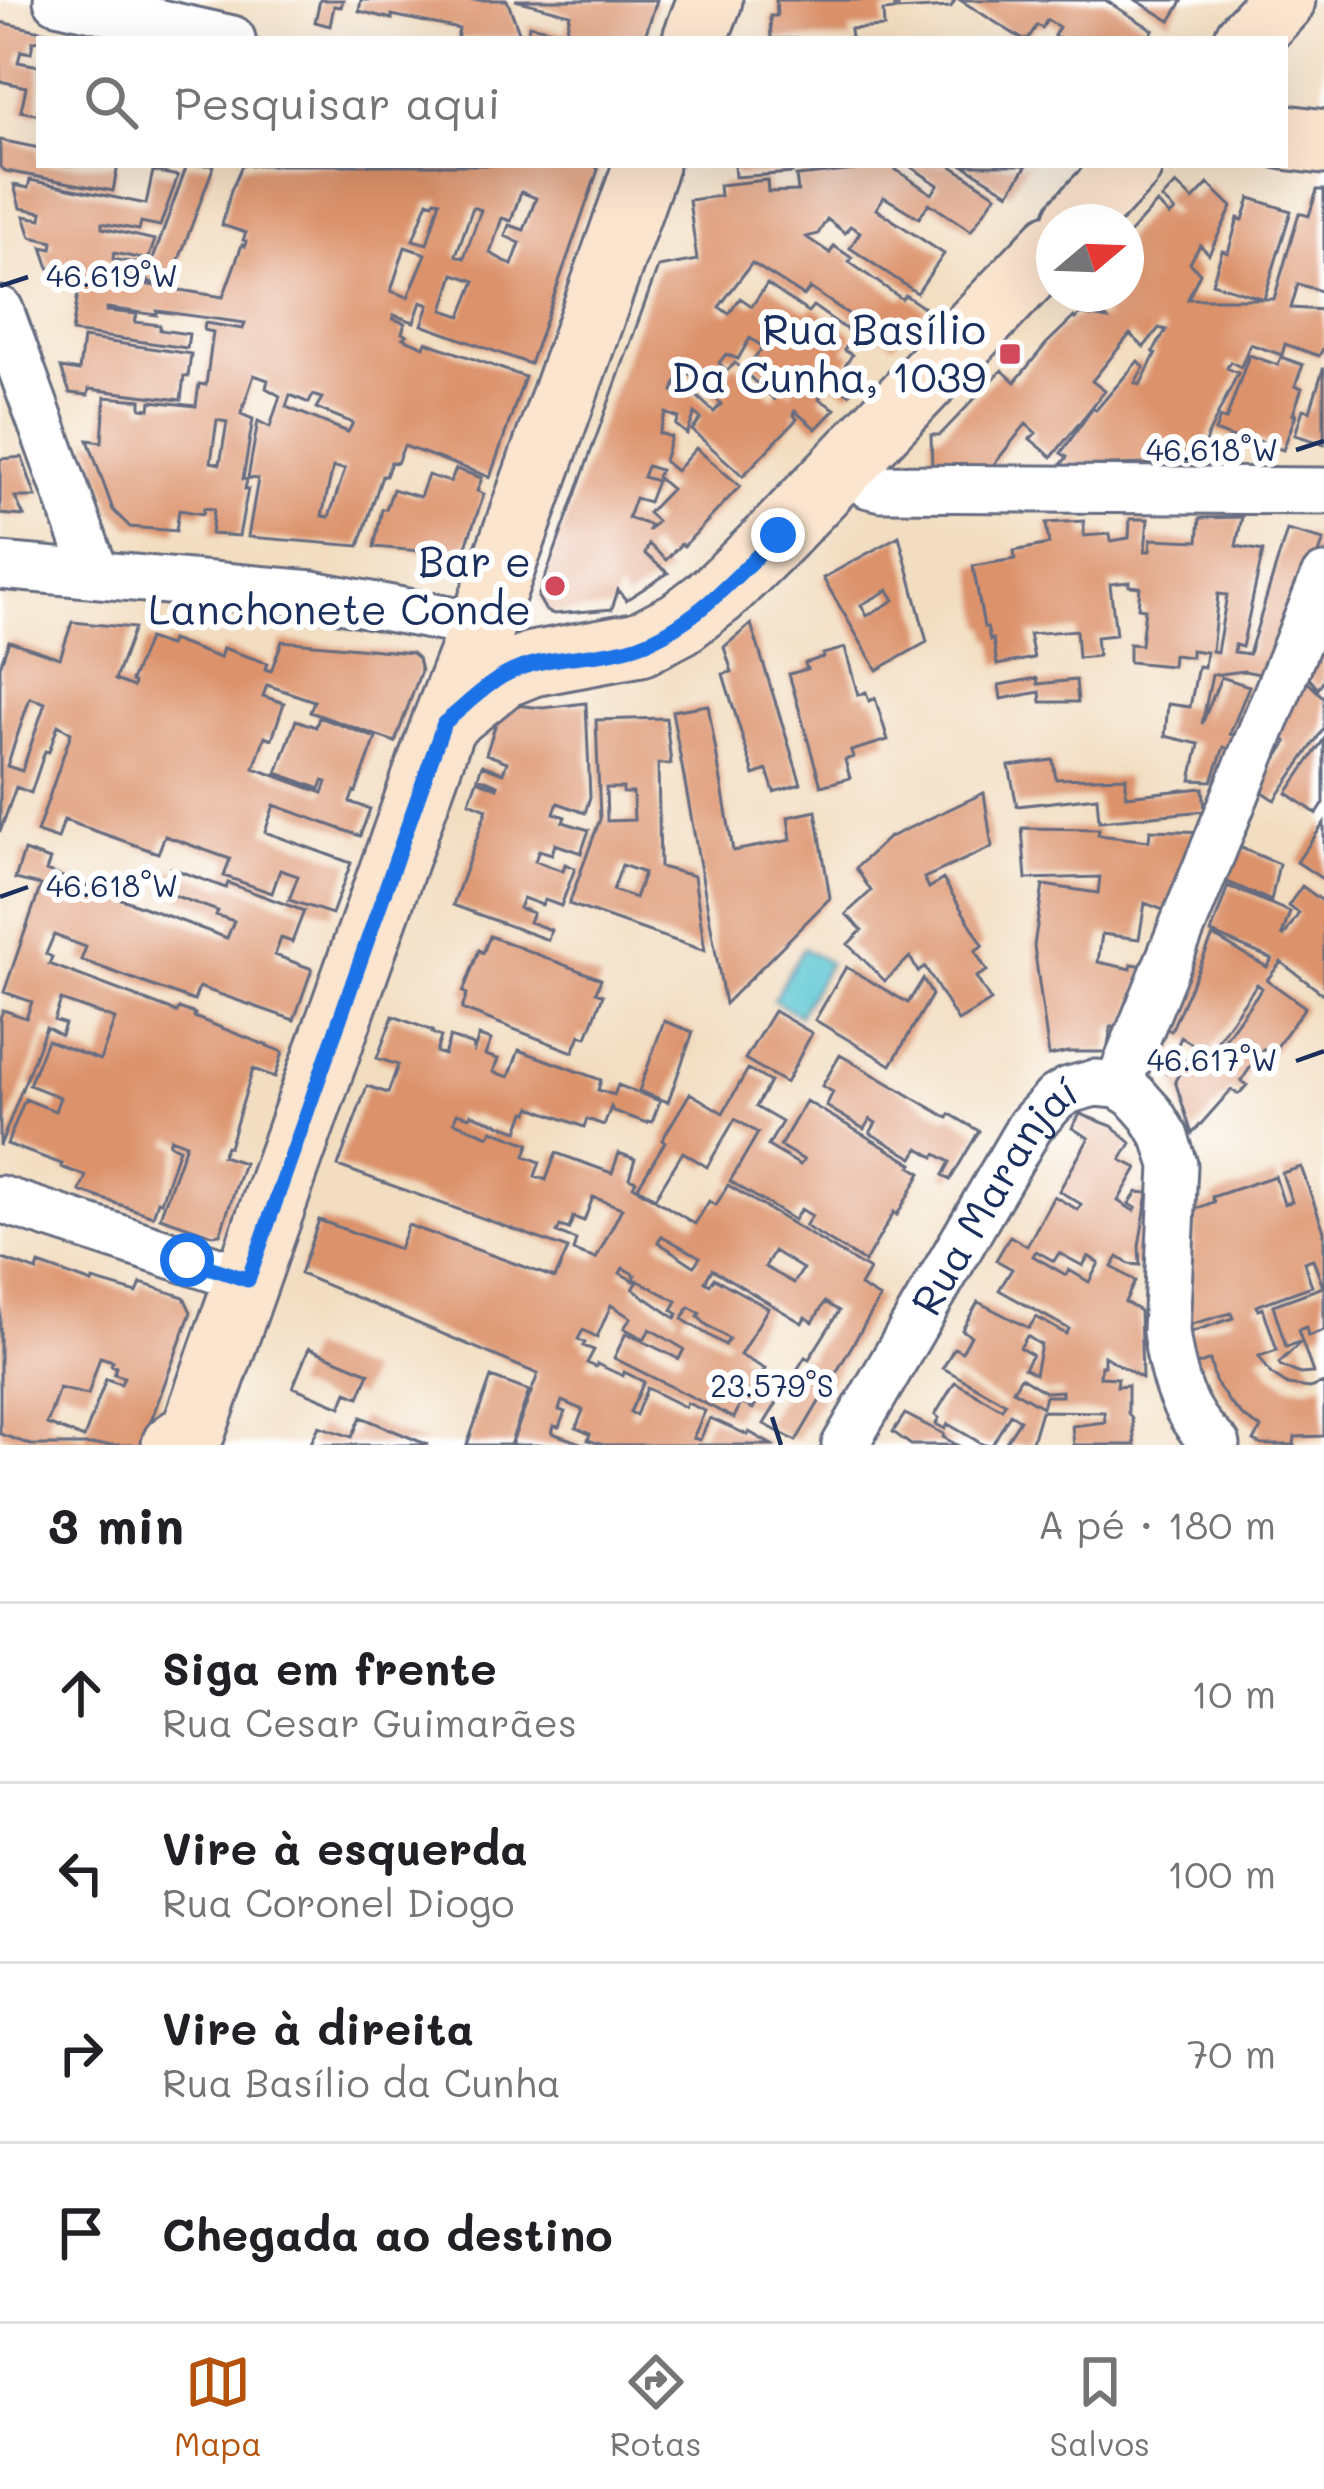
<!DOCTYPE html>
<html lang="pt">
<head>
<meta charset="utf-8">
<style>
	:root { --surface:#fff; --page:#f6f6f6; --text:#202124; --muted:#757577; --line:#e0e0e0; --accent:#b45309 }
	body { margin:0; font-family:Mali,sans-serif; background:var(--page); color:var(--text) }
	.compass { position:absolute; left:1036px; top:204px; width:108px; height:108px; border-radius:50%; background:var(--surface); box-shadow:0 12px 48px #0002; rotate:71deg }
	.stop { position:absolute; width:36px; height:36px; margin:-27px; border:9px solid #1a73e8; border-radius:50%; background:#fff }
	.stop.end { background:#1a73e8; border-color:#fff; box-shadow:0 3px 12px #0008 }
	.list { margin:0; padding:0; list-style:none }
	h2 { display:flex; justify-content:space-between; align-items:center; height:156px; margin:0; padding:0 48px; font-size:51px }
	h2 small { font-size:39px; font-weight:400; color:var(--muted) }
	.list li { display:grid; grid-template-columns:78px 1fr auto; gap:36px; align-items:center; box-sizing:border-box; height:180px; padding:0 48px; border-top:3px solid var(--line) }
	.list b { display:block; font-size:45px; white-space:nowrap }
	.list p { margin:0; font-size:39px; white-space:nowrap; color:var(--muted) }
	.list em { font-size:39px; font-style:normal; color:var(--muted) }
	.icon { flex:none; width:66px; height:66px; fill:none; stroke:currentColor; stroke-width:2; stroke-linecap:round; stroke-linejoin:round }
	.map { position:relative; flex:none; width:1324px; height:1445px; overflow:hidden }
	.search { position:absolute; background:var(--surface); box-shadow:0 12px 48px #0002; left:36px; right:36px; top:36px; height:132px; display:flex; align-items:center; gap:30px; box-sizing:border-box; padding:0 42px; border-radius:0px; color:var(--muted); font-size:45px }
	.sheet { height:876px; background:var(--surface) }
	nav { display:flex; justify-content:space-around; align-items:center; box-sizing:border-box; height:168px; border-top:3px solid var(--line); background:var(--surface); font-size:33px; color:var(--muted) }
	nav a { display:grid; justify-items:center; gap:6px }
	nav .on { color:var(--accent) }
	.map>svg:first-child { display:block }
	.water { fill:#5ac6d3; stroke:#3a7a98; stroke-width:3 }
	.building { fill:#dc926a; fill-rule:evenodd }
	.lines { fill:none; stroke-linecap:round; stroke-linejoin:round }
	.street-casing { stroke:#666c80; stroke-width:51 }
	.secondary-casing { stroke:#666c80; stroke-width:69 }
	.street { stroke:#fff; stroke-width:45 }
	.secondary { stroke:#fce5cf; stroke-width:63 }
	.route { stroke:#1a73e8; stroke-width:15 }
	.ticks { fill:none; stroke:#1b2f5e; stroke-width:4.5 }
	.poi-dot { fill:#d1495b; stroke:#fff; stroke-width:4.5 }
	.labels { text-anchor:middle; stroke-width:12; stroke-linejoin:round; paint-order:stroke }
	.poi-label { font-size:42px; fill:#1b2f5e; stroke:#fff; text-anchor:end }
	.street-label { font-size:42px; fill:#1b2f5e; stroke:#fff }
	.ticks-label { font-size:30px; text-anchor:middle; fill:#1b2f5e; stroke:#fff; stroke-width:12; stroke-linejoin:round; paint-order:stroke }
</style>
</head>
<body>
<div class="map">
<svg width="1324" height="1445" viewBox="0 0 1324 1445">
	<rect width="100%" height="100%" fill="#fff"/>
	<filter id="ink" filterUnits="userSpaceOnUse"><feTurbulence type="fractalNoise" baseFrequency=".00833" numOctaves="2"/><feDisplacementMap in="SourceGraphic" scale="24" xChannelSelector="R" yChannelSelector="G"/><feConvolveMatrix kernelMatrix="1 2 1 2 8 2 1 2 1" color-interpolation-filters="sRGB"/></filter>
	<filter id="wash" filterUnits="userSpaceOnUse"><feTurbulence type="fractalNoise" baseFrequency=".004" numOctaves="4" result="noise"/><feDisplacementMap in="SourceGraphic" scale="48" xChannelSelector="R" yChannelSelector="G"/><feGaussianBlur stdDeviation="2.7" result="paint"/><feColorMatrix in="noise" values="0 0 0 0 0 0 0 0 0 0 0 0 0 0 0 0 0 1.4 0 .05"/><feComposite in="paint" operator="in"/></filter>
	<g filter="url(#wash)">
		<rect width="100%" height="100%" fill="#f2ddc0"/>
		<!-- water -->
		<path class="water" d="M803 948 829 963 799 1015 773 1000Z"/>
		<g id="blocks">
			<!-- building -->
			<path class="building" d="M320 0H343L341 7 334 6 330 26 315 22Z
				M361 0H507L521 37 457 39 459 29 392 15V19L359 11Z
				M515 0H657L644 39H527L529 25 566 33 570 14Z
				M776 0H894L895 10 883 11 884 27 850 29 851 39H771L770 16H777Z
				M898 0H955L951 7 898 10Z
				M960 0H1105L1153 30 1148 39H1059L1054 36 1059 27 1047 20 1042 28 1037 25 1028 39H1022Z
				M1136 0H1183L1170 21Z
				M0 22 68 37 33 41 31 53 21 51 18 62 39 66V115L21 111 26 87 0 81Z
				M0 140 39 148V165H118L113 191 6 171 0 167Z
				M187 165H214L169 287 145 281Z
				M242 165H595L598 170 530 364 422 325 429 305 421 302 414 322 394 315 393 319 405 323 402 333 407 335 403 338 424 347 426 342 525 377 490 477 404 446 397 463 391 462 386 476H382L359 546 248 537 258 479 248 478 258 421 270 427 280 396 266 388 268 380 254 375 241 414 253 419 243 479 247 480 245 489H248L239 536 211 534 214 509 204 508 203 514 179 510 176 531 130 527 113 510 88 440 102 442 105 397 141 400V408L150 409 151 401 196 406 199 384 206 385 213 332 204 330 205 323 243 329 245 323 157 311V315L107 308 106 311 137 314 135 322 160 325V330L189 334 187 348 72 332 81 274 49 268 42 247 52 249 53 242 31 237 24 216 41 219 42 212 20 208 14 185 28 188 30 180 146 204 153 171 178 176 160 226 141 222 139 230 102 223V228L155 240 148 260 114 253 113 259 140 264 137 283 223 297 242 245 245 246 246 241 243 240 246 233 222 225 231 190ZM521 192 536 198 524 230 509 225 505 236 520 243 512 265 490 253 502 218 511 221ZM435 200 440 201 427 244 413 240 428 201 433 203ZM473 207 481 210 464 258 456 255ZM405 247 426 254 408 297 391 291ZM454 274 475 281 461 316 443 310ZM290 395 309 403 313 395 322 398 316 408 353 423 348 432 286 407ZM217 420 227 422 220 464 211 462ZM333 467 345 469 329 517 322 516Z
				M734 165H792V173L735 177Z
				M859 165H889L932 194 938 185 908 165H950L996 195 971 231 929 203 919 218 884 197 876 209 944 254 917 293 850 248 860 232 850 226 845 233 827 219 818 234 806 237 830 253 834 246 852 258 849 262 902 299 905 295 926 309 894 345 810 288 804 296 752 263 719 307 729 314 740 298 752 306 767 284 808 312 813 306 854 335 844 350 852 355 845 366 863 379 849 394 830 382 819 399 835 409 816 429 795 411 793 414 797 419 743 476 692 430 701 419 695 413 687 434 676 425 679 418 666 413 659 433 671 437 664 461 676 471 696 448 740 486 684 546 681 544 666 560 649 544 645 554 668 573 626 600 618 590 612 609 554 614 546 611 538 597 658 267 697 260 689 200 720 196 719 185 767 180 768 192 798 191 796 176 856 170ZM750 338 763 347 751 362 793 390 791 393 780 386 774 399 735 363 727 371 719 363 726 354 738 359ZM680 371 693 375 721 404 714 412 689 389 686 395 673 391ZM647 466 660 470 657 477 671 489 648 513 657 521 648 531 650 525 628 518 635 498 649 502 657 481 643 477Z
				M963 165H1027L1009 193Z
				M1176 184 1193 200 1208 184 1232 207 1209 254 1200 245 1190 263 1200 273 1188 299H1264L1212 283 1222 251 1228 253 1238 218 1243 220 1250 198 1291 211 1264 299H1274L1299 213 1309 216 1317 190H1324V292L1298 284 1291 308 1324 310V347L1319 356 1285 344 1282 355 1250 344 1241 367 1230 362 1227 368 1238 373 1207 437 1203 450 1207 452 1203 463 1060 466 1067 457 1061 453 1093 408 1096 410 1138 361 1144 367 1135 383 1140 385 1156 353 1153 352 1166 330 1159 328 1144 347 1130 334 1092 381 1105 391 1052 457 1030 439 1036 433 1026 424 991 468 932 470 931 435H940L1002 370 1015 382 1046 344 1074 317 1076 319 1080 314 1107 319 1103 315 1119 297 1116 294H1126V237L1157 203 1170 216 1175 211 1162 199Z
				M83 338 191 354 188 377 184 376 181 400 89 389 88 395 70 393 61 368 79 371Z
				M1249 355 1278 365 1281 357 1303 365 1295 386 1302 388 1293 414H1296L1283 450 1252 439 1250 444 1215 431 1220 418 1226 420Z
				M1323 369H1324V444L1295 435 1303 409 1310 411Z
				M22 457 36 497H15L24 516 0 514V459Z
				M456 469 482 478 477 491 484 494 466 546 452 554 374 547 382 509H386L393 489 420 497 428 475 450 482Z
				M1242 517 1236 546 1263 551 1242 647 1235 645 1234 652 1249 654 1287 530 1324 540 1271 676 1244 671 1212 675 1202 724 1221 677 1249 686 1230 734 1246 739 1240 754 1224 747 1212 781 1191 780 1199 744 1165 736 1168 704 1190 707 1198 666 1204 667 1206 652 1191 650V657L1173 655 1172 666 1129 662V644L1141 645 1145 609 1138 608 1140 587 1129 586V582L1110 584 1116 635 1096 637 1098 656 1078 658 1076 630 1029 634 1034 658 997 665 993 639 990 640 987 627H984L973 566 1015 559 1014 551 1049 544 1046 523 1084 521V536L1110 534 1111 541 1129 538 1130 519H1148L1145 551H1150L1151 539 1198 541 1200 518ZM1218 594 1227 595 1217 652 1212 651Z
				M899 536 927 642 877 670 823 578ZM888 590 894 600 867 616 861 605Z
				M72 622 134 628 115 680 133 687 134 683 131 681 148 639 169 646 171 640 220 658 223 648 267 663 265 669 271 671 282 641 412 653 418 658 421 671 395 742 310 712 314 701 267 685 263 696 284 703 272 739 265 736 254 768 323 793 327 782 323 781 320 789 277 773 296 720 316 727 319 717 376 738 356 792 354 791 350 802 370 809 360 836 274 805 265 832 351 863 332 914 289 900 298 876 280 870 272 893 224 876 230 859 165 836 158 853 64 820 58 839 37 832 71 733 58 725 49 752 45 751 31 793 16 787 0 832V666L9 641 60 658ZM30 698 45 703 22 771 7 766Z
				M751 624 801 784 774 792 767 770 754 775 723 674 732 672 724 647Z
				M1324 630V679L1318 689 1300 667Z
				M845 648 858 695 866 692 869 701 875 698 888 740 851 751 853 757 845 760 850 778 821 786 789 674 807 669 805 663 824 657 823 654Z
				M1298 673 1324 698V728L1275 800 1257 788 1287 742 1274 734Z
				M1037 678 1038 684 1076 680 1078 702H1041L1040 692 1001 699 999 685Z
				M586 703 590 797 585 813 558 803 554 813 565 817 563 822 589 830 581 853 555 844 552 854 539 850 535 861 563 871 565 864 575 868 561 906 545 900 542 905 523 898 519 908 533 913 529 922 551 930 548 940 453 905 487 809 469 802 477 780 497 788 498 785 478 777 482 765 503 773 507 762 486 754 498 717 515 705 543 708Z
				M708 705 733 851 791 840 788 817 816 811 830 898 725 1004 672 711Z
				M666 718 671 764H658L660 867 694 876 705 951 569 904 600 819 596 720ZM606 788H623V793H633L634 820 607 821ZM622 865 644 873 635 898 613 890Z
				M1324 739V803L1317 814 1287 793Z
				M1053 760 1056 779 1126 777V796L1203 788 1205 811 1099 821 1097 797 1017 806 1009 766Z
				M984 793 992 847 924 878 929 888 943 879 983 945 975 951 987 971 976 977 991 1001 958 1021 925 967 918 972 910 957 885 981 848 944 862 930 846 914 871 891 856 868 888 838Z
				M1324 823V880L1297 862Z
				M1022 828 1099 829 1098 835 1149 841 1150 830 1208 832 1174 914 1145 903 1139 939 1102 934 1098 962 1131 969 1132 964 1145 966 1128 1029 1111 1027 1107 1052H1068L1049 1056 1034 946 1043 885 1098 893 1100 877 1026 879Z
				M1239 847 1279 864 1271 901 1225 881Z
				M24 851 50 860 46 871 227 938 234 921 216 915 218 911 162 891 171 868 226 888 228 883 304 911 292 942 281 938 275 955 312 969 294 1020 199 987 194 1001 81 960 86 947 54 935 46 954 52 957 49 964 177 1012 179 1008 195 1014 194 1017 283 1052 275 1077 253 1069 229 1147 226 1146 222 1156 244 1163 220 1234 213 1235 160 1217 186 1144 171 1138 169 1144 179 1148 161 1202 158 1201 153 1216 80 1191 86 1176 61 1167 62 1164 7 1144 25 1099 55 1111 60 1097 29 1085 47 1040 100 1060 115 1019 61 1000 54 1020 65 1024 61 1035 46 1027 0 1146V1018L3 1010 26 1018 32 1002 4 992 41 885 15 879Z
				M1228 886 1290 912 1282 935 1284 936 1299 913 1288 906 1302 886 1324 902V995L1281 962 1267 980 1305 1007 1271 1055 1263 1049 1241 1081 1247 1085 1239 1094 1231 1090 1192 1134 1175 1081 1187 1059 1204 1068 1262 988 1257 984 1208 1054 1181 1037 1166 1073 1150 1061 1163 1027 1171 1031 1213 936 1267 967 1272 959 1211 933Z
				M490 936 601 979 596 992 603 995 587 1037 580 1035 573 1052 462 1009 467 994 463 992 479 950 483 953Z
				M846 967 908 1003 923 979 932 995 891 1065 815 1020Z
				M774 1011 812 1033 786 1083 745 1059Z
				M393 1016 433 1031 432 1033 441 1037 436 1052 444 1055 450 1037 473 1045 474 1050 479 1036 491 1040 485 1055 498 1059 493 1072 509 1077 519 1050 601 1080 598 1090 614 1095 618 1085 660 1101 652 1122 648 1121 647 1123 613 1111 611 1107 604 1125 587 1119 584 1127 531 1107 529 1113 525 1112 518 1131 471 1114 470 1117 457 1113 454 1122 489 1136 492 1130 529 1144 525 1156 540 1162 535 1176 546 1180 556 1153 612 1173 619 1153 635 1159 629 1178 636 1181 633 1186 695 1224 709 1201 716 1205 728 1185 869 1270 860 1286 880 1298 796 1441 764 1424 805 1357 809 1359 839 1311 825 1302 813 1322 805 1317 802 1323 712 1269 705 1282 710 1285 714 1278 768 1308 740 1355 765 1369 752 1391 760 1396 753 1409 741 1403 734 1418 614 1358 626 1333 679 1359 684 1349 650 1329 644 1339 624 1328 631 1318 611 1305 597 1337 583 1330 578 1339 585 1343 583 1346 594 1350 587 1363 596 1367 597 1364 623 1376 624 1372 644 1382 630 1412 636 1415 647 1388 685 1407 687 1403 705 1411 693 1438 700 1440 710 1418 748 1435 749 1432 772 1445H603L588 1440 590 1434 576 1428 583 1410 562 1401 559 1410 565 1412 559 1427 554 1426 552 1433 586 1445H511L538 1374 300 1274 319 1220 399 1249 408 1225 555 1278 568 1249 338 1166 367 1086 388 1093 398 1065 377 1058ZM593 1197 622 1208 596 1259 573 1251 576 1240 557 1233 560 1226 569 1229 573 1217 584 1221ZM662 1236 700 1257 694 1266 658 1242ZM774 1251 803 1269 794 1283 765 1267ZM623 1268 635 1275 633 1278 677 1301 672 1310 678 1314 675 1318 633 1289 637 1283 620 1273ZM689 1307 700 1313 698 1317 707 1325 729 1339 725 1345 682 1319Z
				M664 1021 693 1032 668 1102 639 1091Z
				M840 1055 948 1118 950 1114 979 1131 950 1180 943 1175 950 1162 936 1154 934 1157 919 1148 913 1158 870 1133 876 1123 870 1119 864 1129 826 1106 833 1092 822 1086Z
				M748 1069 770 1082 756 1107 782 1122 768 1146 800 1165 804 1160 780 1146 806 1101 913 1164 911 1167 921 1173 897 1215 894 1212 865 1262 805 1226 812 1216 801 1209 794 1220 730 1181 758 1133 735 1119 707 1167 683 1152 655 1198 638 1187 665 1142 662 1140 690 1093 723 1113Z
				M1080 1114 1112 1126 1131 1143 1121 1160 1137 1168 1118 1201 1134 1211 1136 1208 1129 1204 1137 1192 1148 1193 1139 1246 1140 1265 1129 1264 1118 1257 1112 1267 1135 1281 1125 1302 1140 1311 1142 1378 1104 1356V1366H1101L1100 1377 1118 1378 1117 1386 1128 1385V1413L1132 1419 1135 1445H1074L1072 1426 1105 1422 1104 1412 1041 1411 1031 1445H1004L1020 1420 1010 1414 992 1445H984L948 1424 945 1429 936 1424 939 1418 935 1415 955 1382 1002 1409 1005 1403 943 1368 954 1348 962 1352 971 1336 962 1330 978 1302 1029 1328 1036 1317 1066 1334 1069 1329 999 1290 1012 1269 996 1260 1010 1236 1027 1246 1054 1196 1078 1210 1081 1204 1059 1191 1089 1138 1072 1128ZM1036 1251 1054 1261 1059 1253 1083 1266 1088 1256 1099 1263 1089 1282 1069 1270 1066 1275 1033 1256ZM1027 1336 1041 1345 1035 1374 1024 1368 1032 1355 1020 1348ZM1021 1377 1045 1392 1062 1391V1396H1045L1042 1407 1013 1390Z
				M1301 1167 1324 1231V1330L1308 1336 1306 1327 1298 1330 1313 1373 1300 1374 1281 1366 1279 1363 1302 1341 1286 1347 1273 1305 1323 1287 1313 1259 1304 1262 1312 1286 1256 1306 1258 1310 1263 1308 1277 1350 1259 1356 1271 1374 1288 1385 1309 1388 1324 1383V1436L1295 1437 1294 1445H1262L1254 1441 1261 1428 1244 1417 1229 1402 1215 1381 1210 1360 1192 1367 1188 1333 1233 1318 1231 1313 1188 1325 1195 1209 1214 1202 1212 1197 1275 1176 1284 1204 1292 1202 1282 1173Z
				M0 1258 37 1271 39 1264 92 1283 93 1280 137 1293 141 1283 184 1297 191 1312 142 1445H31L0 1434ZM100 1357 113 1361 111 1365 116 1367 114 1374 124 1377 121 1384 106 1379 84 1438 47 1424 59 1388 88 1395Z
				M309 1348 369 1373 359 1397 347 1392 341 1407 293 1387Z
				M491 1377 529 1391 510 1445H467Z
				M905 1414 944 1434 943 1437 957 1445H911L893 1432Z
				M361 1417 428 1445H310L319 1426 352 1437Z"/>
		</g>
	</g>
	<g filter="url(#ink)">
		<use href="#blocks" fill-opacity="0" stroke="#666c80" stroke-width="3"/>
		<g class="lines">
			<defs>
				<g id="street">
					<path d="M57 0 232 39"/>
					<path d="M0 310 96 574"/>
					<path d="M844 467 869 485 882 488 1324 491"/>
					<path d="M0 566 313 594 482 626"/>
					<path d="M1118 1085 1324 577"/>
					<path d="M0 1199 248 1280"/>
					<path id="s1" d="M845 1445 1030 1126 1056 1098 1069 1090 1095 1083 1118 1085 1134 1095 1151 1114 1165 1137 1174 1165 1166 1331C1172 1376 1182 1415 1217 1445"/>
				</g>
				<path id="secondary" d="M695 39 710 0
					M1247 39 1283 0
					M1285 137 1324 142
					M1076 222 1130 165
					M445 722 502 676 532 664 640 644 680 623 719 593 778 535 1054 245
					M174 1445 193 1432 444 723 482 626 646 165"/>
			</defs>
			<!-- street casing -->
			<use href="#street" class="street-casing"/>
			<!-- secondary casing -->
			<use href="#secondary" class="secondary-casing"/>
			<!-- street -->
			<use href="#street" class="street"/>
			<!-- secondary -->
			<use href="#secondary" class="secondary"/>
		</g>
	</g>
	<g class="lines" filter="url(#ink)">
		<!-- route -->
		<path class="route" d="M187 1260 248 1280 444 723C463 708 482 688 503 676 543 653 596 660 639 645 695 625 737 575 778 535"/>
	</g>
	<!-- ticks -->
	<path class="ticks" d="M0 286 28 277M1296 450 1324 441M0 897 28 887M1296 1061 1324 1051M772 1417 781 1445"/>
	<!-- markers -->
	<g class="poi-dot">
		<rect x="998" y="342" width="24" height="24" rx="6"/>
		<circle cx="555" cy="586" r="12"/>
	</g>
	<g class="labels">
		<!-- poi labels -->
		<g class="poi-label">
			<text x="986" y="345">Rua Basílio<tspan x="986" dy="48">Da Cunha, 1039</tspan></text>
			<text x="531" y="577">Bar e<tspan x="531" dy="48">Lanchonete Conde</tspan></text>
		</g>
		<!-- street labels -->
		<g class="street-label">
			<text dy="15" stroke="none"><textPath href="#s1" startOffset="291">Rua Maranjaí</textPath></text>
		</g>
	</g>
	<g class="ticks-label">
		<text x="112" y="287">46.619°W</text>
		<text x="1212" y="461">46.618°W</text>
		<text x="112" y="897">46.618°W</text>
		<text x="1212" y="1071">46.617°W</text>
		<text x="772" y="1397">23.579°S</text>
	</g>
</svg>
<svg class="compass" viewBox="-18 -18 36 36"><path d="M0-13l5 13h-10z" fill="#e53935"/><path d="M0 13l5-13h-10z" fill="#757577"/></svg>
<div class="stop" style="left:187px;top:1260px"></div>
<div class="stop end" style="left:778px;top:535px"></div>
<div class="search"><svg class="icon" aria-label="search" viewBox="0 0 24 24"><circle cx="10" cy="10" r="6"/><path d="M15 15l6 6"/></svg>Pesquisar aqui</div>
</div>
<section class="sheet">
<h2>3 min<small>A pé · 180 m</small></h2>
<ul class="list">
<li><svg class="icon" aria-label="ahead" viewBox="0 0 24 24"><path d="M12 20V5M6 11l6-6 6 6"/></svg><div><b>Siga em frente</b><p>Rua Cesar Guimarães</p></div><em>10 m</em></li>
<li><svg class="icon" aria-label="left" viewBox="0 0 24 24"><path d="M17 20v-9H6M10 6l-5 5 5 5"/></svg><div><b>Vire à esquerda</b><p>Rua Coronel Diogo</p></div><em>100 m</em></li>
<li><svg class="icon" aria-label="right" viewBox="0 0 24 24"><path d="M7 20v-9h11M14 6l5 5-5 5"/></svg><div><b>Vire à direita</b><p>Rua Basílio da Cunha</p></div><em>70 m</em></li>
<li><svg class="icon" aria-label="arrive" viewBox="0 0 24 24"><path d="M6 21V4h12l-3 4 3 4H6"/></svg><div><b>Chegada ao destino</b></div></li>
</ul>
</section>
<nav>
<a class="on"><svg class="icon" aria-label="map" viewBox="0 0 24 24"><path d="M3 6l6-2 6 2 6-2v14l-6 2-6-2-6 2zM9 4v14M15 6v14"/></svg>Mapa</a>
<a><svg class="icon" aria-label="directions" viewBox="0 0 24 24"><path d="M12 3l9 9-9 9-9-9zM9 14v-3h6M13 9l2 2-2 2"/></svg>Rotas</a>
<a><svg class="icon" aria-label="saved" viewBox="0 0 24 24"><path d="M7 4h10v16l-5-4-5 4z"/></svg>Salvos</a>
</nav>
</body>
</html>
